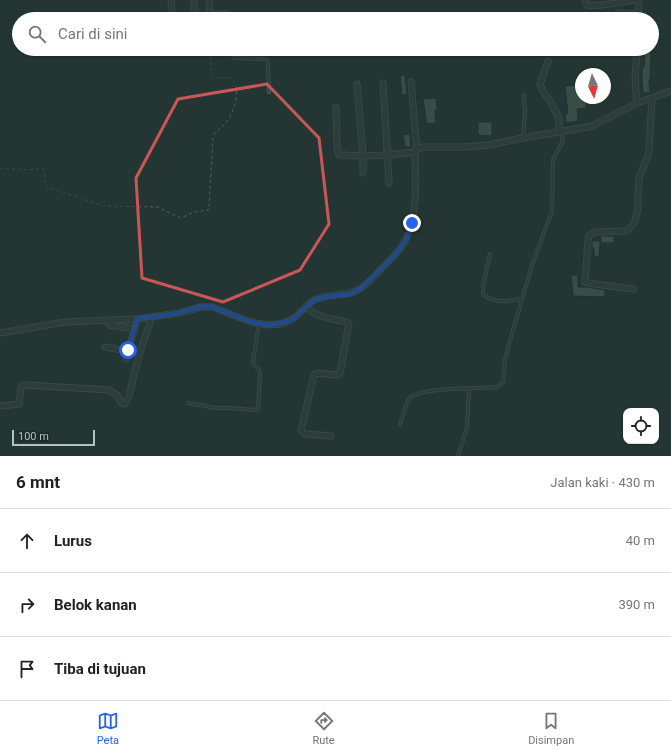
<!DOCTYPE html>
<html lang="id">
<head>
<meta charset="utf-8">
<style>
	:root { --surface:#fff; --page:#f2f2f2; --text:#222; --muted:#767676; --line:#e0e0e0; --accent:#2563eb }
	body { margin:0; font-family:Roboto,sans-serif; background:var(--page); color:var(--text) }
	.controls { position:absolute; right:12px; bottom:12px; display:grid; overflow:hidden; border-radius:8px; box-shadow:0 1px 3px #0004 }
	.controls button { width:36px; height:36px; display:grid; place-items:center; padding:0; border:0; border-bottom:1px solid var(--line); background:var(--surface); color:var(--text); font:20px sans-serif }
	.compass { position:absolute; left:575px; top:68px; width:36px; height:36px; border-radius:50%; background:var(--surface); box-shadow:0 1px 3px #0004; rotate:175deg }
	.scale { position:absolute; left:12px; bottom:10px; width:83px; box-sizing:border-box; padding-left:4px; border:2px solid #b2c3c1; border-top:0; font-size:11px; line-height:14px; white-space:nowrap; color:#b2c3c1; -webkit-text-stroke:3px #1c2b29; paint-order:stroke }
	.stop { position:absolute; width:12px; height:12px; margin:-9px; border:3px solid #2563eb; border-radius:50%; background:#fff }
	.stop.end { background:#2563eb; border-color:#fff; box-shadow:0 1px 4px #0008 }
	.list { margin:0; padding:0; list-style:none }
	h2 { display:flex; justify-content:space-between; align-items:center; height:52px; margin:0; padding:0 16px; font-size:17px }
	h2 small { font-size:13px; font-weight:400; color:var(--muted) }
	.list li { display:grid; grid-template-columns:26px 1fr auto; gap:12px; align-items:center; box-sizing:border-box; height:64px; padding:0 16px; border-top:1px solid var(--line) }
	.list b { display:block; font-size:15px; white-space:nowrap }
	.list em { font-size:13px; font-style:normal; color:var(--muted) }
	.icon { flex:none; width:22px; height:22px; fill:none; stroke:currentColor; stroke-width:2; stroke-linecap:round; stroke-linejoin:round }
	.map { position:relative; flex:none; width:671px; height:456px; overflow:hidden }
	.search { position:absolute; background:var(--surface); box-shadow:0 1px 3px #0004; left:12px; right:12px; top:12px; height:44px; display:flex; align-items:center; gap:10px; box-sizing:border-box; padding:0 14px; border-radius:22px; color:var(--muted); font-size:15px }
	.sheet { height:244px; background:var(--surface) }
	nav { display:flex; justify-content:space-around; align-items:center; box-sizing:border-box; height:56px; border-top:1px solid var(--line); background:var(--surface); font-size:11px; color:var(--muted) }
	nav a { display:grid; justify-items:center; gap:2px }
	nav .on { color:var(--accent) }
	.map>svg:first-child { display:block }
	.building { fill:#516663; stroke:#1e2d2b }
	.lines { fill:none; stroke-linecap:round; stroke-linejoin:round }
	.service-casing { stroke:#556462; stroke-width:4 }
	.minor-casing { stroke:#556462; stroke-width:7 }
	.path { stroke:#516258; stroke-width:1; stroke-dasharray:3 3; stroke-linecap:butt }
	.service { stroke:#374645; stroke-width:2.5 }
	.minor { stroke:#374645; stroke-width:5.5 }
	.route { stroke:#2563eb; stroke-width:5 }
	.marked { fill:none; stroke:#cb5656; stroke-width:3; stroke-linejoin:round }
</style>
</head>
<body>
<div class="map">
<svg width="671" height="456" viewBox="0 0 671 456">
	<rect width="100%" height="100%" fill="#243633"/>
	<!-- building -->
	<path class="building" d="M641 49H651L650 81 649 80 650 93H643L642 80V67H644L645 56 641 55Z
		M400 75H405L407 95H402Z
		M581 85V98H586V108L577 109 578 121 566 123 565 114H568L565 86Z
		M436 98 437 110 435 111 436 123 427 124 423 99Z
		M478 122H492V136L478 135Z
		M410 134 411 147H405L403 135Z
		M601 236H614V243H601Z
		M592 241H600L599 257H594V248H592Z
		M571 275H578V287H587L605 290V297L573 296Z"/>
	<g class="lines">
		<defs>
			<path id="service" d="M210 13 226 12 232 15 234 19
				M232 49 233 56 234 58 266 59 268 61 269 92
				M523 137 525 114 524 95
				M490 254 483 286V294C493 304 510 301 522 299
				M188 403 216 408H231L254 410 258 409 260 373 259 369 254 365 253 362 259 324
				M400 424C403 416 405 404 410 398 420 387 480 389 497 387L503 382 505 360 509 344 532 265 552 211 553 160 562 143 563 132
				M458 456 467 428 469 389"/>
			<path id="minor" d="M171 0 172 11
				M194 0 195 13
				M209 0 210 13
				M585 0 587 5C603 7 619 2 635 0
				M636 0H638L639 4 638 19
				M618 13 639 14
				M637 49 635 79 637 103
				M548 61 540 85 543 91 550 101 559 118V132
				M383 83 389 183
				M357 84 363 156 388 155 415 152
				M336 107 337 148 339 155 363 156V173
				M417 150 422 147H464L489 145 523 138 587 127 592 126 637 103 671 91
				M633 289 594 284 585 282 588 241 589 236 594 232 626 231C644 221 635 191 640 175 643 166 647 162 649 151L652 99
				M306 306C316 318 332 319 347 322L349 324 340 373 337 375 317 373 314 375 301 430 303 433 305 434 331 436
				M110 325 134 329
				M0 333 65 322 137 319 179 313 201 307H213C236 316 269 335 294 318 301 313 306 305 314 300 328 293 344 297 358 290 367 285 376 275 383 267 391 259 401 250 406 239 418 215 416 179 415 152L417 150 411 82
				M105 347 128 351
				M126 359 137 319
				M0 406 19 404 21 387 23 385H26L109 390 118 396 121 403 125 404 129 396 139 355 152 317"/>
		</defs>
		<!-- service casing -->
		<use href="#service" class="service-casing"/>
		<!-- minor casing -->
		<use href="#minor" class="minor-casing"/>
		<!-- path -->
		<path class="path" d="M0 168 19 170 42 169 44 170 45 181 47 187 104 206 157 207 181 218 194 212 209 210 213 136C217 128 224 127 228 120 235 109 241 89 232 78H218L213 75 211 68V49"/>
		<!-- service -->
		<use href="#service" class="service"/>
		<!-- minor -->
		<use href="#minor" class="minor"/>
	</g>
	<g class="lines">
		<!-- route -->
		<path class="route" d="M128 350 137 319C150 317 164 316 178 313 190 310 200 305 212 307L251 322 269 325 286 322 294 318 314 300 324 297 350 294 360 289 395 255 406 240 412 223"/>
	</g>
	<!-- marked area -->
	<path d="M0 0H671V456H0ZM267 84 319 138 329 224 300 270 223 302 142 278 136 178 178 99Z" fill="#243633" fill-opacity=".55" fill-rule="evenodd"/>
	<path class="marked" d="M267 84 319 138 329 224 300 270 223 302 142 278 136 178 178 99Z"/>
</svg>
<div class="controls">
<button><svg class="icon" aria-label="locate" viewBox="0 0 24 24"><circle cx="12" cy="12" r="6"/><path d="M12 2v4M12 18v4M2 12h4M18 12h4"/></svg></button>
</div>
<svg class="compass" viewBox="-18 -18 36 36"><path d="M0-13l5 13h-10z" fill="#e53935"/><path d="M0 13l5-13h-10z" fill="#767676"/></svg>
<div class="scale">100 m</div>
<div class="stop" style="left:128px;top:350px"></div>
<div class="stop end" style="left:412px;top:223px"></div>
<div class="search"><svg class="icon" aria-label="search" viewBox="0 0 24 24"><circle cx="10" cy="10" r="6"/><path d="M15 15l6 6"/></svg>Cari di sini</div>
</div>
<section class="sheet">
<h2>6 mnt<small>Jalan kaki · 430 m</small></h2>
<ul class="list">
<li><svg class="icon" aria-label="ahead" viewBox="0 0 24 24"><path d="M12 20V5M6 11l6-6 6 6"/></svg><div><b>Lurus</b></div><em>40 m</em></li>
<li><svg class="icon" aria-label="right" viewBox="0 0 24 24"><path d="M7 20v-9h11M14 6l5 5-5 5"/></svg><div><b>Belok kanan</b></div><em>390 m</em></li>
<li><svg class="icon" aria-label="arrive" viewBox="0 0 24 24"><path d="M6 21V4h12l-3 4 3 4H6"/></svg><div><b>Tiba di tujuan</b></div></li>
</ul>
</section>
<nav>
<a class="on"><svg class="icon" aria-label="map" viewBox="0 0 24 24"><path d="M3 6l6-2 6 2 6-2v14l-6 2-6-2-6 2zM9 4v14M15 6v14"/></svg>Peta</a>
<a><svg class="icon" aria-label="directions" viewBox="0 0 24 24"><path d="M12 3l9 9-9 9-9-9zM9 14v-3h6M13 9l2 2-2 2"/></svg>Rute</a>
<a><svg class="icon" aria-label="saved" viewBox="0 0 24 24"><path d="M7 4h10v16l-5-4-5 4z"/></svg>Disimpan</a>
</nav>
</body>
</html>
